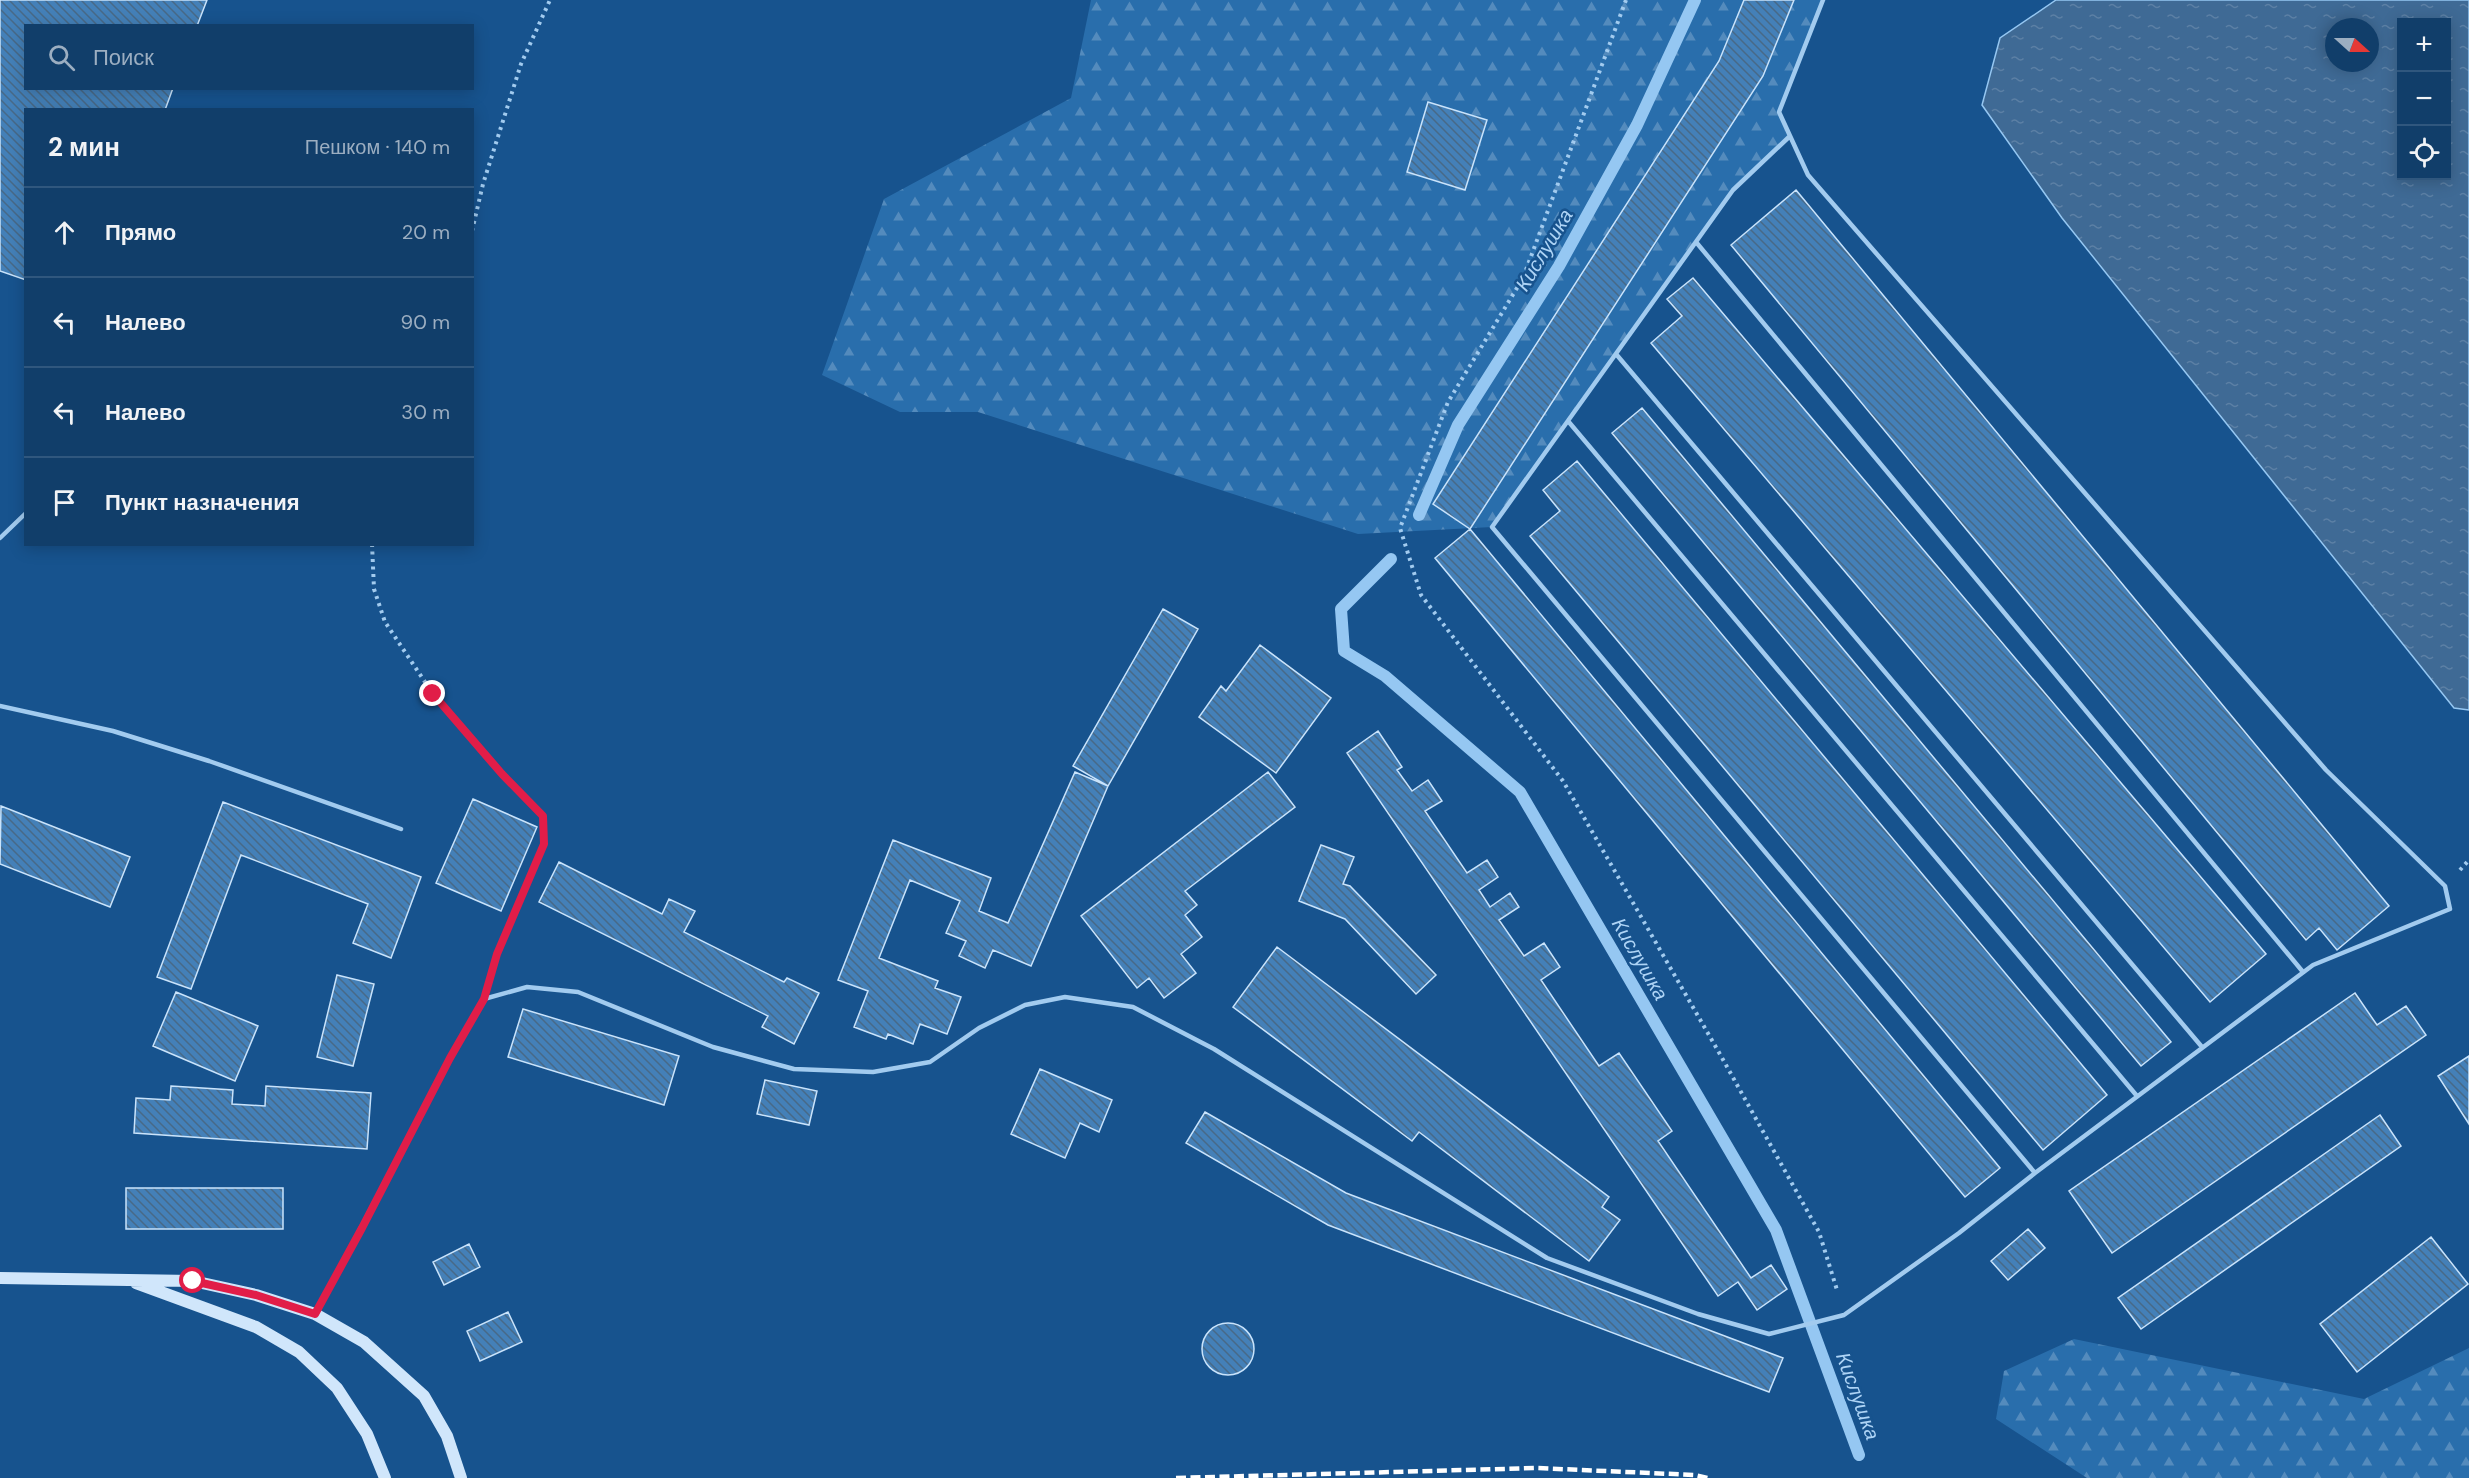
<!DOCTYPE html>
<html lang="ru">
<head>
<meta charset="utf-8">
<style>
	:root { --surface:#113e6a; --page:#1a4570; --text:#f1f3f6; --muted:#9caec1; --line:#30577e }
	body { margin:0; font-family:"DM Sans",sans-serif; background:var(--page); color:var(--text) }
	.controls { position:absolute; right:18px; top:18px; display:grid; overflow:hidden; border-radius:0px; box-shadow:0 3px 15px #0003 }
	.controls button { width:54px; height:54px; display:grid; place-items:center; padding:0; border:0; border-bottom:2px solid var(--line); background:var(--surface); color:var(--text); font:30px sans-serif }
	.compass { position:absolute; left:2325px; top:18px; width:54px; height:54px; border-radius:50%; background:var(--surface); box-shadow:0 3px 15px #0003; rotate:111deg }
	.stop { position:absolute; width:18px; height:18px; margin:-14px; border:4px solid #e11d48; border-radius:50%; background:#fff }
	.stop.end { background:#e11d48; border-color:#fff; box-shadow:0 2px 6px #0008 }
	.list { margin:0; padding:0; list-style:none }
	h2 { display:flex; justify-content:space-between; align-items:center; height:78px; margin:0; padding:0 24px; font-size:26px }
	h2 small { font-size:20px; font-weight:400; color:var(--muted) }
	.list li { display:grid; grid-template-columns:39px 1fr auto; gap:18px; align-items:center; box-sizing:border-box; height:90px; padding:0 24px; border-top:2px solid var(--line) }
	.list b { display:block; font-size:22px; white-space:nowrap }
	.list em { font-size:20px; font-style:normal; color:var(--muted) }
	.icon { flex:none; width:33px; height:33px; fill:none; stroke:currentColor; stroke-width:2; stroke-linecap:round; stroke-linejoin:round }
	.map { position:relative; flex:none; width:2469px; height:1478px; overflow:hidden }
	.search { position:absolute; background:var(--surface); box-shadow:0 3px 15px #0003; left:24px; top:24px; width:450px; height:66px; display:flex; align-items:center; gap:15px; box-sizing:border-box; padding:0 21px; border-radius:0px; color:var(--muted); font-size:22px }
	.panel { position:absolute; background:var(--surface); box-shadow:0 3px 15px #0003; left:24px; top:108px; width:450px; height:438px; border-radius:0px }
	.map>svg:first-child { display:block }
	.forest { fill:url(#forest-firs) }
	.water { fill:url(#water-ripples); stroke:#95c7f2; stroke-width:1.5; fill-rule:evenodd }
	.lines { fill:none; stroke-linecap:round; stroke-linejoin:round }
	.stream { stroke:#95c7f2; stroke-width:12 }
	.building { fill:url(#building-back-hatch); stroke:#c9e3fb; stroke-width:1.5 }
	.path { stroke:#a2cbef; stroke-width:4; stroke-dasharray:3 4.5; stroke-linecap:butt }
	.lane { stroke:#a2cbef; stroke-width:4.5 }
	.secondary { stroke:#d0e6fb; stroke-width:12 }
	.rail { stroke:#fff; stroke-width:4.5; stroke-dasharray:10 4.5; stroke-linecap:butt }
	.route { stroke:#e11d48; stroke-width:8 }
	.labels { text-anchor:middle; stroke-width:5; stroke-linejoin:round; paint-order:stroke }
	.water-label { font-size:20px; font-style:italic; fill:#aed4f6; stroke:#17538e }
</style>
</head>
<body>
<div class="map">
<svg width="2469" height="1478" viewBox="0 0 2469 1478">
	<defs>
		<pattern id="forest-firs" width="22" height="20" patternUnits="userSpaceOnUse" patternTransform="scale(1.5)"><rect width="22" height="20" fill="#296eac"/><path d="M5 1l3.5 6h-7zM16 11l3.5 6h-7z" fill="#548bbd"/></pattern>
		<pattern id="water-ripples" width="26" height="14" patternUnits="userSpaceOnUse" patternTransform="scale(1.5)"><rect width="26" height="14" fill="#3f6a95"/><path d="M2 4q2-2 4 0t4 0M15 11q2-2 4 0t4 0" fill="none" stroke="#5c80a5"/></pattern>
		<pattern id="building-back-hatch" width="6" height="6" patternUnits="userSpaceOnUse" patternTransform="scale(1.5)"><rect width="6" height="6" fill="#4480b8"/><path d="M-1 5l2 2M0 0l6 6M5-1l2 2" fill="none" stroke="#486987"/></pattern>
	</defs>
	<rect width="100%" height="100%" fill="#17538e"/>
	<!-- forest -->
	<path class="forest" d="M1091 0H1823L1779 112 1790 136 1733 190 1492 527 1358 534 978 412H900L822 375 884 199 1071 98Z
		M2074 1339 2364 1399 2469 1348V1478H2087L1996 1419 2004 1371Z"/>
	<!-- water -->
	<path class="water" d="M2056 0H2469V710L2454 708 2062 218 1982 105 2000 38ZM2402 22H2446V176H2402ZM2334 27H2370V63H2334Z"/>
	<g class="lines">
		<!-- stream -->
		<path class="stream" d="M1419 515 1458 425 1559 266 1637 125 1695 0
			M1391 559 1341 609 1344 651 1385 676 1520 792 1776 1230 1859 1455"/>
	</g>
	<!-- building -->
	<path class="building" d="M0 0H207L197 26H26V88H173L165 110H26V280L0 271Z
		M1744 0H1794L1763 76 1470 529 1433 504 1719 61Z
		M1428 102 1487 120 1465 190 1407 172Z
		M1796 190 2389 906 2337 950 2319 928 2306 940 1731 245Z
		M1693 278 2266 954 2210 1002 1651 343 1682 316 1667 299Z
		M1642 408 2171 1042 2141 1066 1612 433Z
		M1577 461 2107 1095 2043 1150 1530 536 1560 511 1543 490Z
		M1470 529 2000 1168 1965 1197 1435 558Z
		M1163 609 1198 629 1108 786 1073 766Z
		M1260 645 1331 698 1276 773 1199 717 1221 686 1226 691Z
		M1378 731 1402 767 1397 770 1412 791 1428 780 1442 801 1425 811 1467 873 1487 860 1498 877 1479 890 1490 907 1510 893 1519 907 1499 920 1524 956 1544 943 1560 967 1541 980 1599 1066 1619 1053 1672 1131 1658 1141 1751 1278 1771 1265 1787 1289 1757 1310 1738 1282 1718 1296 1347 753Z
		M1075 772 1108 786 1031 966 993 950 985 968 959 956 966 941 946 933 960 901 910 880 879 958 938 981 935 988 961 997 947 1034 920 1024 913 1044 888 1034 886 1039 854 1027 868 991 838 980 893 840 991 878 979 911 1008 923Z
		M1268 772 1295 807 1185 891 1197 905 1185 915 1202 937 1181 954 1196 973 1164 998 1149 978 1137 988 1081 916Z
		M473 799 537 827 501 911 436 883Z
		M223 802 421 877 391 958 353 943 368 904 241 855 191 989 157 977Z
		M1 806 130 857 110 907 0 864Z
		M1321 845 1354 857 1343 884 1350 886 1436 975 1416 994 1345 919 1299 901Z
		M559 862 662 914 669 899 695 911 684 932 784 982 787 978 819 993 794 1044 762 1027 768 1016 539 902Z
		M1277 947 1609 1197 1602 1207 1620 1220 1589 1261 1419 1132 1412 1141 1233 1007Z
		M337 975 374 984 353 1066 317 1057Z
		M176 992 258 1026 235 1081 153 1046Z
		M2355 993 2377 1025 2406 1006 2426 1035 2112 1253 2069 1191Z
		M523 1009 679 1056 664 1105 508 1057Z
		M2469 1056V1124L2438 1076Z
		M1040 1069 1112 1100 1099 1132 1080 1123 1065 1158 1011 1134Z
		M765 1080 817 1091 809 1125 757 1114Z
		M171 1086 233 1090 232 1104 265 1106 266 1086 371 1093 367 1149 134 1133 136 1098 170 1100Z
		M1205 1112 1346 1193 1783 1358 1769 1392 1328 1225 1186 1143Z
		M2380 1115 2401 1146 2141 1329 2118 1298Z
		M126 1188H283V1229H126Z
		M2028 1229 2045 1248 2008 1280 1991 1261Z
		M2431 1237 2468 1284 2357 1372 2320 1324Z
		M469 1244 480 1267 444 1285 433 1262Z
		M508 1312 522 1342 480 1361 467 1331Z
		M1202 1349a26 26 0 1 1 52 0a26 26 0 1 1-52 0Z"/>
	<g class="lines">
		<!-- path -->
		<path class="path" d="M1626 0 1523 278 1448 402 1400 528 1421 595 1563 781 1721 1056 1819 1232 1837 1290
			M472 231 483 184 521 64 550 0
			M372 544 374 589 385 622 433 694 502 774 543 816 544 844 497 954 492 972
			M2460 870 2469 860"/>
		<!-- lane -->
		<path class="lane" d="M1790 136 1733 190 1492 527 2035 1173 2313 965 2450 909 2445 886 2326 770 1808 175 1779 112 1823 0
			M1696 242 2303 972
			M1616 354 2202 1047
			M1568 421 2137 1096
			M0 538 26 513
			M0 706 113 731 209 761 401 829
			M316 1312C373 1208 424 1101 484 999L527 987 578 992 713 1047 794 1069 873 1072 930 1062 979 1028 1025 1005 1065 997 1133 1007 1214 1049 1547 1258 1698 1314 1769 1334 1844 1315 1959 1233 2035 1173"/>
		<!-- secondary -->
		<path class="secondary" d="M0 1278 193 1281 256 1295 315 1314 364 1342 424 1396 447 1436 461 1478
			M136 1283 256 1327 299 1352 337 1388 367 1434 385 1478"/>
		<!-- rail -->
		<path class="rail" d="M1176 1478 1537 1468 1695 1475 1708 1478"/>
	</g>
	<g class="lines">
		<!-- route -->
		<path class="route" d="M193 1281 256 1295 315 1314 362 1228 450 1058 484 999 497 954 544 844 543 816 502 774 433 694"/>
	</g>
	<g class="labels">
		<!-- water labels -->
		<g class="water-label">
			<text transform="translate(1544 250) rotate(-59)" y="7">Кислушка</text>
			<text transform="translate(1640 959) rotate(60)" y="7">Кислушка</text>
			<text transform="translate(1858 1396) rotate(70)" y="7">Кислушка</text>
		</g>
	</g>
</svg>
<div class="controls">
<button>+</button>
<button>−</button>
<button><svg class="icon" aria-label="locate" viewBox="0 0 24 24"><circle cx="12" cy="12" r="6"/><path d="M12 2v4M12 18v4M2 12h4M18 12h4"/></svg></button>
</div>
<svg class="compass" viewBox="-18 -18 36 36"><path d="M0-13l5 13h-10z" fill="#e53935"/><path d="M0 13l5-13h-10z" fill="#9caec1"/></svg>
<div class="stop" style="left:193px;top:1281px"></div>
<div class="stop end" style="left:433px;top:694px"></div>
<div class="search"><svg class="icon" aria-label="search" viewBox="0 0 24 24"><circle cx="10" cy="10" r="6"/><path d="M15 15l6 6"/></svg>Поиск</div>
<section class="panel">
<h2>2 мин<small>Пешком · 140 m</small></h2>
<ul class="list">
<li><svg class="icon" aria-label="ahead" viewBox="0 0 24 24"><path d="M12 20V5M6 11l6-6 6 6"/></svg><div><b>Прямо</b></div><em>20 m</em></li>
<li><svg class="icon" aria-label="left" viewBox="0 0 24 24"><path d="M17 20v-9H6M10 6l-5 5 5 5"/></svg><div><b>Налево</b></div><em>90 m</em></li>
<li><svg class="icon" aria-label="left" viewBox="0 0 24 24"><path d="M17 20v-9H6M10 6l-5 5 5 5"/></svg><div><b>Налево</b></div><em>30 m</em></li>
<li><svg class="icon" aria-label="arrive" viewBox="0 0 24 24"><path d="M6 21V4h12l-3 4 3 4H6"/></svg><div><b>Пункт назначения</b></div></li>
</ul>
</section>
</div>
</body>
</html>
